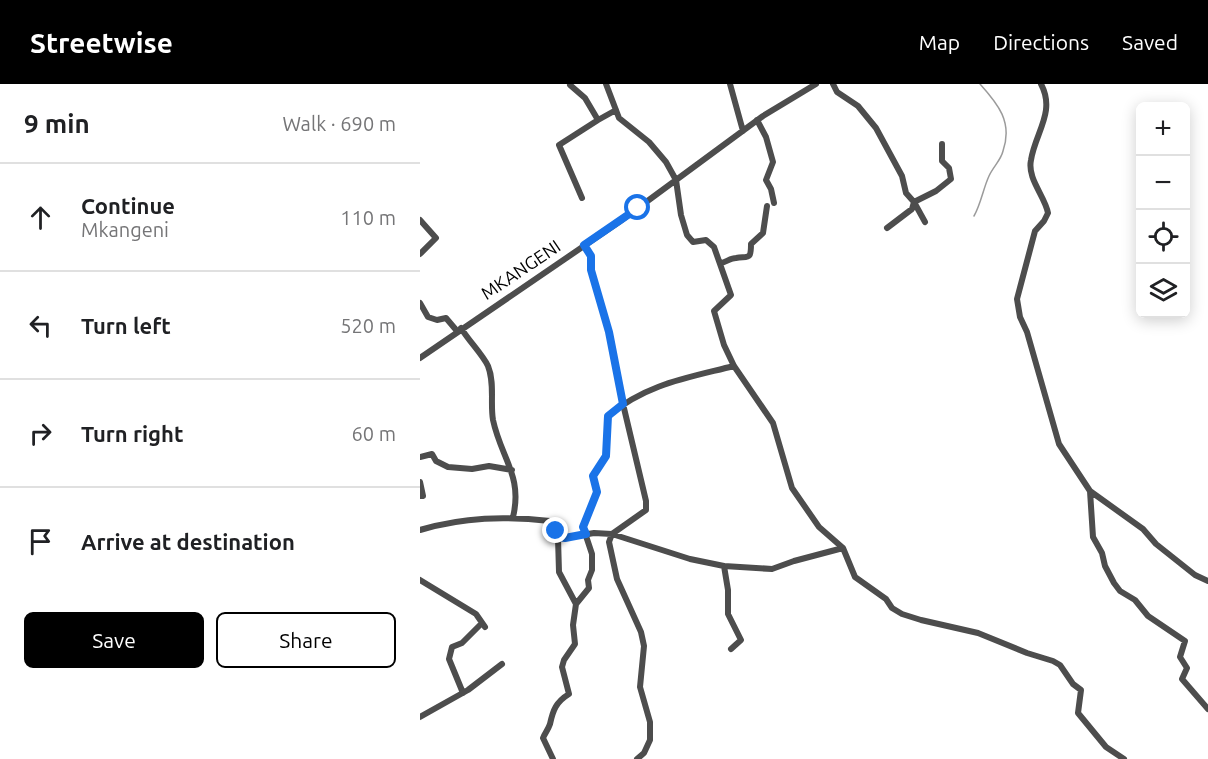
<!DOCTYPE html>
<html lang="en">
<head>
<meta charset="utf-8">
<style>
	:root { --surface:#fff; --page:#f2f2f2; --text:#202124; --muted:#757577; --line:#e0e0e0; --accent:#000 }
	body { margin:0; font-family:Ubuntu,sans-serif; background:var(--page); color:var(--text) }
	.controls { position:absolute; right:18px; top:18px; display:grid; overflow:hidden; border-radius:9px; box-shadow:0 3px 15px #0003 }
	.controls button { width:54px; height:54px; display:grid; place-items:center; padding:0; border:0; border-bottom:2px solid var(--line); background:var(--surface); color:var(--text); font:30px sans-serif }
	.stop { position:absolute; width:18px; height:18px; margin:-14px; border:4px solid #1a73e8; border-radius:50%; background:#fff }
	.stop.end { background:#1a73e8; border-color:#fff; box-shadow:0 2px 6px #0008 }
	.list { margin:0; padding:0; list-style:none }
	h2 { display:flex; justify-content:space-between; align-items:center; height:78px; margin:0; padding:0 24px; font-size:26px }
	h2 small { font-size:20px; font-weight:400; color:var(--muted) }
	.list li { display:grid; grid-template-columns:39px 1fr auto; gap:18px; align-items:center; box-sizing:border-box; height:108px; padding:0 24px; border-top:2px solid var(--line) }
	.list b { display:block; font-size:22px; white-space:nowrap }
	.list p { margin:0; font-size:20px; white-space:nowrap; color:var(--muted) }
	.list em { font-size:20px; font-style:normal; color:var(--muted) }
	.actions { display:flex; gap:12px; padding:18px 24px }
	.actions a { flex:1; padding:14px 0; border:2px solid var(--accent); border-radius:9px; text-align:center; font-size:21px; color:var(--accent) }
	.actions .main { background:var(--accent); color:#fff }
	.icon { flex:none; width:33px; height:33px; fill:none; stroke:currentColor; stroke-width:2; stroke-linecap:round; stroke-linejoin:round }
	.map { position:relative; flex:none; width:788px; height:675px; overflow:hidden }
	header { display:flex; align-items:center; gap:36px; box-sizing:border-box; height:84px; padding:0 30px; background:var(--accent); color:#fff }
	header strong { font-size:28px }
	nav { display:flex; gap:33px; margin-inline-start:auto; font-size:21px }
	main { display:flex }
	aside { flex:1; background:var(--surface) }
	.map>svg:first-child { display:block }
	.lines { fill:none; stroke-linecap:round; stroke-linejoin:round }
	.stream { stroke:#9b9b9b; stroke-width:1.5 }
	.minor { stroke:#4d4d4d; stroke-width:6 }
	.route { stroke:#1a73e8; stroke-width:8 }
	.labels { text-anchor:middle; stroke-width:5; stroke-linejoin:round; paint-order:stroke }
	.street-label { font-size:18px; fill:#000; stroke:#fff }
</style>
</head>
<body>
<header>
<strong>Streetwise</strong>
<nav><a>Map</a><a>Directions</a><a>Saved</a></nav>
</header>
<main>
<aside>
<h2>9 min<small>Walk · 690 m</small></h2>
<ul class="list">
<li><svg class="icon" aria-label="ahead" viewBox="0 0 24 24"><path d="M12 20V5M6 11l6-6 6 6"/></svg><div><b>Continue</b><p>Mkangeni</p></div><em>110 m</em></li>
<li><svg class="icon" aria-label="left" viewBox="0 0 24 24"><path d="M17 20v-9H6M10 6l-5 5 5 5"/></svg><div><b>Turn left</b></div><em>520 m</em></li>
<li><svg class="icon" aria-label="right" viewBox="0 0 24 24"><path d="M7 20v-9h11M14 6l5 5-5 5"/></svg><div><b>Turn right</b></div><em>60 m</em></li>
<li><svg class="icon" aria-label="arrive" viewBox="0 0 24 24"><path d="M6 21V4h12l-3 4 3 4H6"/></svg><div><b>Arrive at destination</b></div></li>
</ul>
<div class="actions"><a class="main">Save</a><a>Share</a></div>
</aside>
<div class="map">
<svg width="788" height="675" viewBox="0 0 788 675">
	<rect width="100%" height="100%" fill="#fff"/>
	<g class="lines">
		<!-- stream -->
		<path class="stream" d="M554 132C561 120 563 105 569 92 573 83 581 76 583 67 593 38 578 20 560 0"/>
		<!-- minor -->
		<path class="minor" d="M186 0 199 34 229 58 246 78 256 96 261 131 267 151 273 158 286 156 294 163 311 211 294 227 304 261 314 282 353 339 372 404 399 443 423 464 435 493 466 515 472 524 482 530 501 536 558 549 607 569 633 577 640 581 653 600 661 606 658 629 686 663 704 675
			M310 0 323 47
			M413 0 417 8 438 22 456 44 482 92 486 109 494 118 505 138
			M621 0C636 28 615 49 611 76 607 95 625 112 628 129L624 137 615 147 597 215 600 233 607 248 639 360 670 407 723 445 736 460 775 491 788 497
			M150 1 165 14 178 36 196 26
			M337 36 346 53 353 78 346 96 351 105 354 119
			M162 114 139 61 178 36
			M0 136 16 154 0 170
			M467 144 492 125 494 118 516 107 531 95 529 84 522 77V60
			M164 161 171 172V186L189 248 203 320 226 417V426L192 450 189 458 197 495 221 548 224 562 220 603 230 638V656L224 669 217 675
			M301 179C306 178 311 174 316 174 329 172 331 176 331 160L343 149 347 122
			M0 219 8 233 17 236 26 234 37 247
			M41 244C48 256 63 271 68 282 75 299 70 319 73 336 81 374 103 392 93 433
			M0 274 199 138 343 32 396 0
			M0 373 12 370 16 377 28 383 52 385 69 382 92 386
			M0 398 3 412H0
			M670 407 673 453 682 469 685 482 694 499 700 507 715 516 728 532 765 557 760 573 767 584 762 595 788 625
			M0 446C44 433 85 432 130 437L135 441 138 454 139 488 156 520 153 541 155 560 144 576 142 583 149 610C136 618 133 626 130 640 128 646 125 649 123 654L133 675
			M138 454H145L174 449 192 450 270 475 304 482 308 506V530L321 556 311 565
			M304 482 352 485 374 477 423 464
			M0 496 56 530 65 543
			M156 520 169 504 168 496 172 486V470L163 443 177 408 173 392 186 372 188 332C226 300 267 294 314 282
			M43 609 29 575 32 563 42 559 62 539
			M0 633 48 606 82 580"/>
	</g>
	<g class="lines">
		<!-- route -->
		<path class="route" d="M136 447 138 453 145 454 166 450 163 443 177 408 173 392 186 372 188 332 203 320 189 248 171 186V172L164 161 218 124"/>
	</g>
	<g class="labels">
		<!-- street labels -->
		<g class="street-label">
			<text transform="translate(101 186) rotate(-34)" y="6">MKANGENI</text>
		</g>
	</g>
</svg>
<div class="controls">
<button>+</button>
<button>−</button>
<button><svg class="icon" aria-label="locate" viewBox="0 0 24 24"><circle cx="12" cy="12" r="6"/><path d="M12 2v4M12 18v4M2 12h4M18 12h4"/></svg></button>
<button><svg class="icon" aria-label="layers" viewBox="0 0 24 24"><path d="M12 4l9 5-9 5-9-5zM3 14l9 5 9-5"/></svg></button>
</div>
<div class="stop" style="left:218px;top:124px"></div>
<div class="stop end" style="left:136px;top:447px"></div>
</div>
</main>
</body>
</html>
